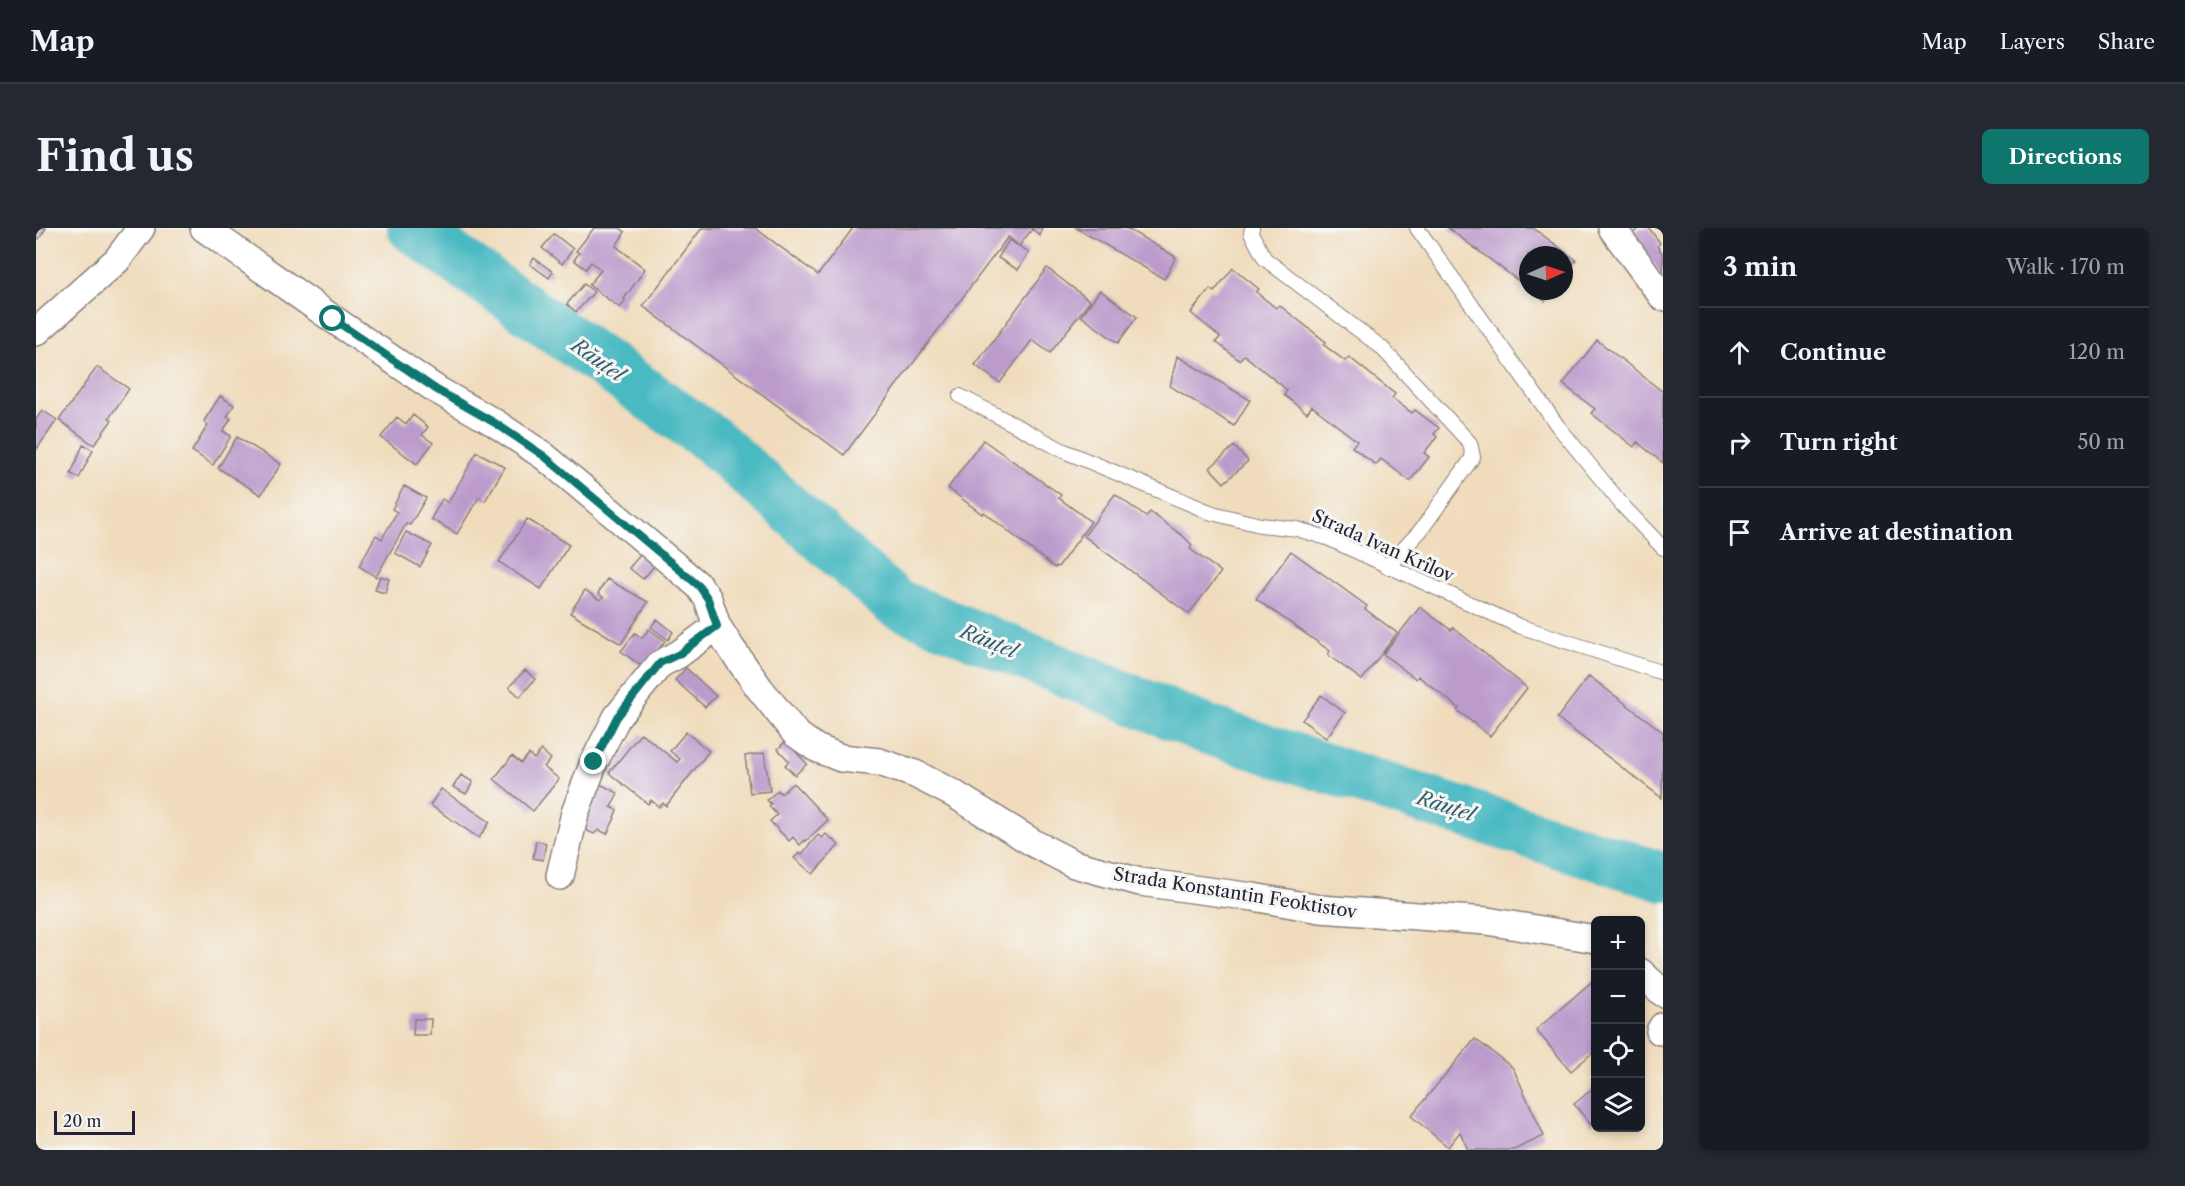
<!DOCTYPE html>
<html lang="en">
<head>
<meta charset="utf-8">
<style>
	:root { --surface:#171b24; --page:#242831; --text:#f1f3f6; --muted:#9ea1a6; --line:#363941; --accent:#0f766e }
	body { margin:0; font-family:"Libre Caslon Text",serif; background:var(--page); color:var(--text) }
	.controls { position:absolute; right:18px; bottom:18px; display:grid; overflow:hidden; border-radius:9px; box-shadow:0 3px 9px #0003 }
	.controls button { width:54px; height:54px; display:grid; place-items:center; padding:0; border:0; border-bottom:2px solid var(--line); background:var(--surface); color:var(--text); font:30px sans-serif }
	.compass { position:absolute; left:1483px; top:18px; width:54px; height:54px; border-radius:50%; background:var(--surface); box-shadow:0 3px 9px #0003; rotate:87deg }
	.scale { position:absolute; left:18px; bottom:15px; width:81px; box-sizing:border-box; padding-left:6px; border:3px solid #22223b; border-top:0; font-size:16px; line-height:21px; white-space:nowrap; color:#22223b; -webkit-text-stroke:4px #f6f6f2; paint-order:stroke }
	.stop { position:absolute; width:18px; height:18px; margin:-14px; border:4px solid #0f766e; border-radius:50%; background:#fff }
	.stop.end { background:#0f766e; border-color:#fff; box-shadow:0 2px 6px #0008 }
	.list { margin:0; padding:0; list-style:none }
	h2 { display:flex; justify-content:space-between; align-items:center; height:78px; margin:0; padding:0 24px; font-size:26px }
	h2 small { font-size:20px; font-weight:400; color:var(--muted) }
	.list li { display:grid; grid-template-columns:39px 1fr auto; gap:18px; align-items:center; box-sizing:border-box; height:90px; padding:0 24px; border-top:2px solid var(--line) }
	.list b { display:block; font-size:22px; white-space:nowrap }
	.list em { font-size:20px; font-style:normal; color:var(--muted) }
	.icon { flex:none; width:33px; height:33px; fill:none; stroke:currentColor; stroke-width:2; stroke-linecap:round; stroke-linejoin:round }
	.map { position:relative; flex:none; width:1627px; height:922px; overflow:hidden; border-radius:9px }
	header { display:flex; align-items:center; gap:36px; box-sizing:border-box; height:84px; padding:0 30px; background:var(--surface); border-bottom:2px solid var(--line) }
	header strong { font-size:28px }
	nav { display:flex; gap:33px; margin-inline-start:auto; font-size:21px }
	.intro { display:flex; align-items:center; justify-content:space-between; box-sizing:border-box; height:144px; padding:0 36px }
	h1 { margin:0; font-size:42px }
	.button { padding:15px 27px; border-radius:9px; background:var(--accent); color:#fff; font-size:21px; font-weight:700 }
	main { display:flex; gap:36px; padding:0 36px }
	aside { flex:1; background:var(--surface); border-radius:9px; box-shadow:0 3px 9px #0003 }
	.map>svg:first-child { display:block }
	.lines { fill:none; stroke-linecap:round; stroke-linejoin:round }
	.river { stroke:#4ab9c2; stroke-width:50 }
	.building { fill:#bc9bcc }
	.lane-casing { stroke:#897f7c; stroke-width:16 }
	.street-casing { stroke:#897f7c; stroke-width:30 }
	.lane { stroke:#fff; stroke-width:14 }
	.street { stroke:#fff; stroke-width:27 }
	.route { stroke:#0f766e; stroke-width:8 }
	.labels { text-anchor:middle; stroke-width:6; stroke-linejoin:round; paint-order:stroke }
	.street-label { font-size:18px; fill:#22223b; stroke:#f6f6f2 }
	.water-label { font-size:20px; font-style:italic; fill:#325e71; stroke:#f6f6f2 }
</style>
</head>
<body>
<header>
<strong>Map</strong>
<nav><a>Map</a><a>Layers</a><a>Share</a></nav>
</header>
<div class="intro"><h1>Find us</h1><a class="button">Directions</a></div>
<main>
<div class="map">
<svg width="1627" height="922" viewBox="0 0 1627 922">
	<rect width="100%" height="100%" fill="#f6f6f2"/>
	<filter id="ink" filterUnits="userSpaceOnUse"><feTurbulence type="fractalNoise" baseFrequency=".0167" numOctaves="2"/><feDisplacementMap in="SourceGraphic" scale="12" xChannelSelector="R" yChannelSelector="G"/><feConvolveMatrix kernelMatrix="1 2 1 2 8 2 1 2 1" color-interpolation-filters="sRGB"/></filter>
	<filter id="wash" filterUnits="userSpaceOnUse"><feTurbulence type="fractalNoise" baseFrequency=".008" numOctaves="4" result="noise"/><feDisplacementMap in="SourceGraphic" scale="24" xChannelSelector="R" yChannelSelector="G"/><feGaussianBlur stdDeviation="1.35" result="paint"/><feColorMatrix in="noise" values="0 0 0 0 0 0 0 0 0 0 0 0 0 0 0 0 0 1.4 0 .05"/><feComposite in="paint" operator="in"/></filter>
	<g filter="url(#wash)">
		<rect width="100%" height="100%" fill="#f0dcbc"/>
		<g class="lines">
			<!-- river -->
			<path class="river" d="M376 0 676 212 859 375 1172 502 1627 649"/>
		</g>
		<g id="blocks">
			<!-- building -->
			<path class="building" d="M0 0H10L3 11 0 9Z
				M558 0H584L589 4 580 18 609 41 588 71 589 73 584 80 553 57 565 42 555 34 550 41 538 32 543 25 540 23Z
				M666 0H719L782 47 817 0H1006L1004 8 996 1 983 18 972 9 808 227 607 78Z
				M1040 0H1090L1140 29 1128 51Z
				M1412 0H1497L1540 32 1528 48V27H1492V60Z
				M1604 0H1613L1624 15 1621 18 1627 26V49L1595 6Z
				M518 6 537 21 526 36 506 20Z
				M973 12 993 24 982 42 962 30Z
				M498 30 517 44 513 50 494 36Z
				M1011 40 1054 73 1014 125 996 112 964 155 939 137Z
				M1197 40 1223 61 1220 64 1240 80 1243 77 1290 114 1288 117 1309 133 1313 129 1359 166 1356 170 1376 185 1379 182 1403 200 1398 206 1401 209 1388 225 1393 229 1374 253 1345 231 1340 237 1316 219 1321 213 1276 178 1271 185 1248 167 1251 162 1208 127 1203 132 1180 114 1184 109 1155 85 1174 61 1178 64Z
				M548 56 558 64 540 84 531 76Z
				M1064 62 1101 89 1082 115 1045 88Z
				M1496 63H1517L1509 73Z
				M1561 112 1627 164V235L1601 214 1598 219 1555 185 1559 181 1527 156Z
				M1141 128 1214 172 1198 198 1134 158Z
				M61 139 93 161 73 190 76 192 58 217 23 192Z
				M184 168 198 177 191 189 195 191 187 203 195 208 177 237 156 223 172 197 168 193Z
				M6 182 21 192 0 222V192Z
				M377 187 392 199 386 207 397 215 381 236 345 209 361 189 370 196Z
				M201 209 245 236 225 267 182 240Z
				M947 212 1025 267 1023 270 1055 294 1022 339 1020 338 1019 340 948 284 946 286 912 260Z
				M47 217 57 222 43 250 35 246Z
				M1198 218 1212 233 1188 255 1174 240Z
				M441 224 469 239 449 273 443 269 421 306 395 291 406 271 412 275Z
				M368 258 390 270 374 297 370 296 340 349 323 338 340 307 346 311 361 284 356 281Z
				M1079 266 1110 289 1114 284 1147 308 1156 317 1154 321 1185 344 1153 386 1048 308Z
				M491 291 533 317 505 361 463 334Z
				M370 304 396 317 384 339 359 325Z
				M1255 323 1331 378 1329 381 1361 405 1326 452 1292 427 1294 423 1220 371Z
				M606 325 619 337 607 351 593 340Z
				M344 348 353 351 349 365 339 362Z
				M571 351 612 374 585 416 534 385 549 362 564 372 567 369 562 365Z
				M1384 379 1415 402 1417 400 1420 402 1491 460 1454 508 1421 482 1423 480 1382 448 1380 451 1347 426Z
				M621 391 637 404 632 412 615 399Z
				M613 401 629 413 608 440 585 423 599 405 606 410Z
				M650 440 680 468 669 479 639 452Z
				M489 442 499 451 484 469 473 459Z
				M1553 448 1627 504 1626 570 1521 490Z
				M1285 467 1309 485 1290 510 1266 492Z
				M650 504 673 523 630 578 627 575 623 579 615 572 612 576 573 545 605 505 641 534 644 531 634 523Z
				M750 513 771 536 759 547 749 537 753 533 742 521Z
				M505 522 515 531 508 539 523 551 497 583 458 551 476 528 485 535 493 526 498 531Z
				M728 525 734 563 714 565 709 528Z
				M425 547 437 554 430 566 417 559Z
				M558 553 582 565 575 579 581 582 578 589 579 590 571 606 563 602 558 606 547 601Z
				M757 555 792 592 770 613 769 612 764 617 757 609 753 613 734 593 741 587 733 578 735 576 731 572 742 562 745 566Z
				M405 561 454 594 443 610 394 577Z
				M790 606 803 617 777 646 758 630 763 625 765 627 782 607 786 610Z
				M500 613 510 615 507 632 497 630Z
				M1560 750V822L1535 843 1500 802Z
				M378 791H395L394 807H377Z
				M1439 811 1477 840 1508 908 1478 922H1432L1424 904 1412 919 1375 888Z
				M1560 858V894L1555 897 1538 876Z"/>
		</g>
	</g>
	<g filter="url(#ink)">
		<use href="#blocks" fill-opacity="0" stroke="#897f7c" stroke-width="1.5"/>
		<g class="lines">
			<defs>
				<path id="lane" d="M1216 0 1215 5 1229 31 1345 119 1434 215 1437 229 1385 302 1351 339
					M1381 0 1521 197 1588 279 1627 320
					M924 168 1028 223 1176 285 1224 297 1261 301 1291 310 1483 398 1627 445"/>
				<path id="street" d="M168 0 297 91 401 162 459 195 508 228 649 346 663 358 672 371 681 398 695 420 724 461 760 506 780 520 805 530 843 534 879 546 918 566 999 616 1038 636 1104 654 1217 669 1284 681 1451 693 1560 711
					M1576 0 1627 69
					M0 104 81 32 105 0
					M524 648 539 585 558 534 581 489 624 436 643 426 681 398
					M1604 744 1627 765
					M1624 803 1627 798"/>
			</defs>
			<!-- lane casing -->
			<use href="#lane" class="lane-casing"/>
			<!-- street casing -->
			<use href="#street" class="street-casing"/>
			<!-- lane -->
			<use href="#lane" class="lane"/>
			<!-- street -->
			<use href="#street" class="street"/>
		</g>
	</g>
	<g class="lines" filter="url(#ink)">
		<!-- route -->
		<path class="route" d="M297 91 401 162 459 195 508 228 663 358 672 371 681 398 643 426 624 435 581 489 558 534"/>
	</g>
	<g class="labels">
		<!-- street labels -->
		<g class="street-label">
			<text transform="translate(1347 318) rotate(24)" y="6">Strada Ivan Krîlov</text>
			<text transform="translate(1199 665) rotate(9)" y="6">Strada Konstantin Feoktistov</text>
		</g>
		<!-- water labels -->
		<g class="water-label">
			<text transform="translate(562 132) rotate(35)" y="7">Răuțel</text>
			<text transform="translate(953 413) rotate(22)" y="7">Răuțel</text>
			<text transform="translate(1410 578) rotate(18)" y="7">Răuțel</text>
		</g>
	</g>
</svg>
<div class="controls">
<button>+</button>
<button>−</button>
<button><svg class="icon" aria-label="locate" viewBox="0 0 24 24"><circle cx="12" cy="12" r="6"/><path d="M12 2v4M12 18v4M2 12h4M18 12h4"/></svg></button>
<button><svg class="icon" aria-label="layers" viewBox="0 0 24 24"><path d="M12 4l9 5-9 5-9-5zM3 14l9 5 9-5"/></svg></button>
</div>
<svg class="compass" viewBox="-18 -18 36 36"><path d="M0-13l5 13h-10z" fill="#e53935"/><path d="M0 13l5-13h-10z" fill="#9ea1a6"/></svg>
<div class="scale">20 m</div>
<div class="stop" style="left:297px;top:91px"></div>
<div class="stop end" style="left:558px;top:534px"></div>
</div>
<aside>
<h2>3 min<small>Walk · 170 m</small></h2>
<ul class="list">
<li><svg class="icon" aria-label="ahead" viewBox="0 0 24 24"><path d="M12 20V5M6 11l6-6 6 6"/></svg><div><b>Continue</b></div><em>120 m</em></li>
<li><svg class="icon" aria-label="right" viewBox="0 0 24 24"><path d="M7 20v-9h11M14 6l5 5-5 5"/></svg><div><b>Turn right</b></div><em>50 m</em></li>
<li><svg class="icon" aria-label="arrive" viewBox="0 0 24 24"><path d="M6 21V4h12l-3 4 3 4H6"/></svg><div><b>Arrive at destination</b></div></li>
</ul>
</aside>
</main>
</body>
</html>
